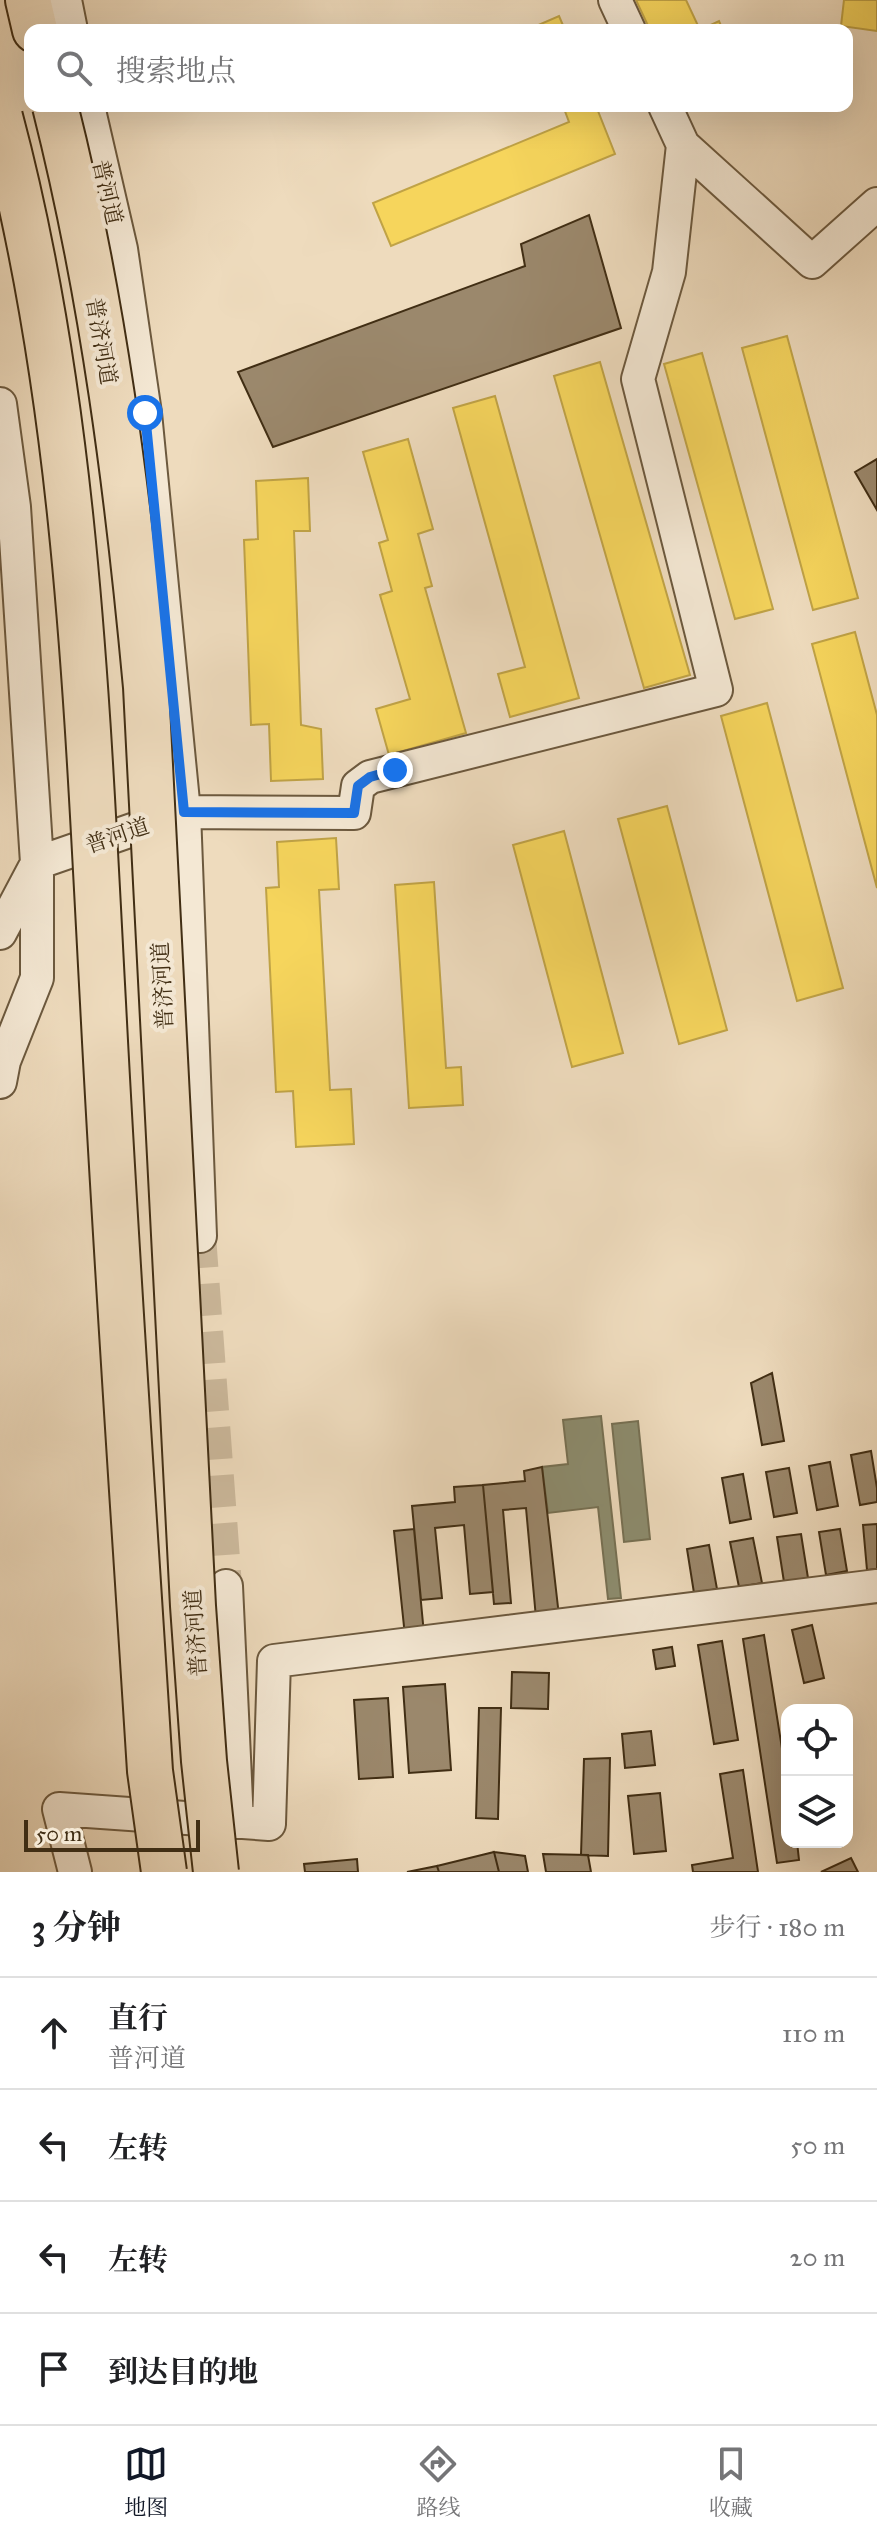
<!DOCTYPE html>
<html lang="zh">
<head>
<meta charset="utf-8">
<style>
	:root { --surface:#fff; --page:#f2f2f2; --text:#202124; --muted:#757577; --line:#e0e0e0; --accent:#111827 }
	body { margin:0; font-family:"IM FELL Great Primer","Noto Serif SC",serif; background:var(--page); color:var(--text) }
	.controls { position:absolute; right:24px; bottom:24px; display:grid; overflow:hidden; border-radius:16px; box-shadow:0 8px 32px #0002 }
	.controls button { width:72px; height:72px; display:grid; place-items:center; padding:0; border:0; border-bottom:2px solid var(--line); background:var(--surface); color:var(--text); font:40px sans-serif }
	.scale { position:absolute; left:24px; bottom:20px; width:176px; box-sizing:border-box; padding-left:8px; border:4px solid #412e14; border-top:0; font-size:22px; line-height:28px; white-space:nowrap; color:#412e14; -webkit-text-stroke:6px #f4e8d4; paint-order:stroke }
	.stop { position:absolute; width:24px; height:24px; margin:-18px; border:6px solid #1a73e8; border-radius:50%; background:#fff }
	.stop.end { background:#1a73e8; border-color:#fff; box-shadow:0 2px 8px #0008 }
	.list { margin:0; padding:0; list-style:none }
	h2 { display:flex; justify-content:space-between; align-items:center; height:104px; margin:0; padding:0 32px; font-size:34px }
	h2 small { font-size:26px; font-weight:400; color:var(--muted) }
	.list li { display:grid; grid-template-columns:52px 1fr auto; gap:24px; align-items:center; box-sizing:border-box; height:112px; padding:0 32px; border-top:2px solid var(--line) }
	.list b { display:block; font-size:30px; white-space:nowrap }
	.list p { margin:0; font-size:26px; white-space:nowrap; color:var(--muted) }
	.list em { font-size:26px; font-style:normal; color:var(--muted) }
	.icon { flex:none; width:44px; height:44px; fill:none; stroke:currentColor; stroke-width:2; stroke-linecap:round; stroke-linejoin:round }
	.map { position:relative; flex:none; width:877px; height:1872px; overflow:hidden }
	.search { position:absolute; background:var(--surface); box-shadow:0 8px 32px #0002; left:24px; right:24px; top:24px; height:88px; display:flex; align-items:center; gap:20px; box-sizing:border-box; padding:0 28px; border-radius:16px; color:var(--muted); font-size:30px }
	.sheet { height:552px; background:var(--surface) }
	nav { display:flex; justify-content:space-around; align-items:center; box-sizing:border-box; height:112px; border-top:2px solid var(--line); background:var(--surface); font-size:22px; color:var(--muted) }
	nav a { display:grid; justify-items:center; gap:4px }
	nav .on { color:var(--accent) }
	.map>svg:first-child { display:block }
	.homes { fill:#f6d55c; stroke:#c0a346; stroke-width:2 }
	.industry { fill:#8c8c6e; stroke:#767053; stroke-width:2 }
	.building { fill:#9b886c; stroke:#412e14; stroke-width:2 }
	.lines { fill:none; stroke-linecap:round; stroke-linejoin:round }
	.minor-tunnel { stroke:#cbb89b; stroke-width:32; stroke-dasharray:32 16; stroke-linecap:butt }
	.minor-casing { stroke:#6c593e; stroke-width:36 }
	.highway-casing { stroke:#412e14; stroke-width:48 }
	.minor { stroke:#f4e8d4; stroke-width:32 }
	.highway { stroke:#eedbbd; stroke-width:44 }
	.highway-bridge-casing { stroke:#412e14; stroke-width:48; stroke-linecap:butt }
	.highway-bridge { stroke:#eedbbd; stroke-width:44 }
	.route { stroke:#1a73e8; stroke-width:10 }
	.labels { text-anchor:middle; stroke-width:8; stroke-linejoin:round; paint-order:stroke }
	.street-label { font-size:22px; fill:#412e14; stroke:#f4e8d4 }
</style>
</head>
<body>
<div class="map">
<svg width="877" height="1872" viewBox="0 0 877 1872">
	<rect width="100%" height="100%" fill="#eedbbd"/>
	<filter id="stains"><feTurbulence type="fractalNoise" baseFrequency=".0025" numOctaves="4"/><feColorMatrix values="0 0 0 0 .2 0 0 0 0 .09 0 0 0 0 .02 0 0 0 .5 -.17"/></filter>
	<radialGradient id="worn" r=".72"><stop offset=".6" stop-color="#630" stop-opacity="0"/><stop offset="1" stop-color="#630" stop-opacity=".3"/></radialGradient>
	<!-- homes -->
	<path class="homes" d="M636 0H686L700 30 719 21 723 30H650Z
		M844 0H877V31L841 26Z
		M559 16 565 30H527Z
		M563 106H596L615 154 391 246 373 203 569 122Z
		M787 336 858 598 813 610 742 348Z
		M702 353 773 609 735 619 664 364Z
		M600 362 690 675 644 688 554 376Z
		M495 396 579 698 510 717 498 674 525 667 453 408Z
		M408 439 433 529 418 534 432 586 425 588 466 733 389 755 376 709 410 699 380 595 392 591 379 543 388 540 363 452Z
		M308 478 310 531H294L301 725 321 729 323 779 271 781 269 724 251 725 244 540 258 539 256 481Z
		M855 632 877 715V888L812 644Z
		M767 703 843 988 797 1001 721 716Z
		M667 806 727 1030 679 1044 618 819Z
		M564 831 623 1053 572 1067 513 845Z
		M336 838 339 889 319 890 330 1090 351 1089 354 1144 296 1147 293 1091 276 1092 266 888 279 887 277 842Z
		M434 882 446 1068 461 1067 463 1105 409 1108 395 885Z"/>
	<!-- industry -->
	<path class="industry" d="M601 1416 621 1598 608 1599 598 1507 548 1513 542 1467 568 1464 563 1420Z
		M638 1421 650 1539 624 1542 612 1424Z"/>
	<!-- building -->
	<path class="building" d="M589 215 621 328 273 447 238 372 525 266 521 244Z
		M877 459V510L855 472Z
		M772 1373 784 1441 762 1445 751 1383Z
		M871 1451 877 1488V1502L860 1505 851 1455Z
		M830 1462 838 1506 817 1510 809 1466Z
		M542 1467 559 1616 536 1618 526 1508 503 1510 511 1603 494 1604 483 1485 525 1481 524 1471Z
		M789 1468 797 1513 774 1517 766 1472Z
		M743 1474 751 1519 730 1523 722 1478Z
		M483 1485 493 1592 470 1594 464 1525 435 1528 442 1598 421 1600 412 1506 455 1502 454 1487Z
		M877 1524V1569L867 1570 863 1525Z
		M414 1529 424 1634 405 1636 394 1531Z
		M840 1529 847 1571 826 1575 819 1532Z
		M801 1534 808 1578 784 1582 777 1537Z
		M753 1538 762 1583 739 1587 730 1542Z
		M709 1545 717 1589 694 1593 687 1549Z
		M812 1625 824 1678 804 1683 792 1630Z
		M764 1635 787 1780V1842H797L799 1860 777 1863 743 1639Z
		M722 1641 738 1740 714 1744 698 1645Z
		M672 1647 675 1666 656 1669 653 1650Z
		M512 1672 549 1673 548 1709 511 1708Z
		M445 1684 451 1770 409 1773 403 1687Z
		M388 1698 393 1777 359 1779 354 1700Z
		M479 1708H501L498 1819 476 1818Z
		M651 1731 655 1765 625 1768 622 1734Z
		M610 1758 608 1856 581 1855 584 1759Z
		M743 1770 758 1872H693L692 1865 733 1858 720 1774Z
		M660 1793 666 1851 634 1854 628 1796Z
		M494 1852 499 1872H439L437 1866Z
		M494 1852 525 1856 528 1872H499Z
		M543 1854 588 1855 591 1872H546Z
		M851 1858 858 1872H821Z
		M357 1859 358 1872H305L304 1864Z
		M437 1866 439 1872H407Z"/>
	<g class="lines">
		<!-- minor-tunnel -->
		<path class="minor-tunnel" d="M200 1236 226 1586"/>
		<defs>
			<path id="minor" d="M65 0 71 30
				M615 0 629 30
				M665 106 683 145 812 262 877 204
				M0 404 14 507 37 863V978L4 1061 0 1082
				M37 863 184 812 145 413 121 249 88 106
				M0 933 34 869
				M200 1236 184 812 354 813 358 786 370 777 716 690 638 379 669 272 683 145
				M226 1586 237 1822
				M75 1872 59 1809 269 1824 274 1661 877 1586"/>
			<path id="highway" d="M28 0 35 30"/>
		</defs>
		<!-- minor casing -->
		<use href="#minor" class="minor-casing"/>
		<!-- highway casing -->
		<use href="#highway" class="highway-casing"/>
		<!-- minor -->
		<use href="#minor" class="minor"/>
		<!-- highway -->
		<use href="#highway" class="highway"/>
		<defs>
			<path id="highway-bridge" d="M55 106C103 296 128 492 146 687L193 1606 204 1761 216 1872
				M0 117C77 406 87 706 103 1003 116 1259 134 1515 150 1771L164 1872"/>
		</defs>
		<!-- highway-bridge casing -->
		<use href="#highway-bridge" class="highway-bridge-casing"/>
		<!-- highway-bridge -->
		<use href="#highway-bridge" class="highway-bridge"/>
	</g>
	<g class="lines">
		<!-- route -->
		<path class="route" d="M145 413 184 812 354 813 358 786 370 777 395 770"/>
	</g>
	<g class="labels">
		<!-- street labels -->
		<g class="street-label">
			<text transform="translate(108 192) rotate(77)" y="8">普河道</text>
			<text transform="translate(102 341) rotate(80)" y="8">普济河道</text>
			<text transform="translate(117 835) rotate(-19)" y="8">普河道</text>
			<text transform="translate(162 986) rotate(-93)" y="8">普济河道</text>
			<text transform="translate(195 1633) rotate(-94)" y="8">普济河道</text>
		</g>
	</g>
	<rect width="100%" height="100%" filter="url(#stains)"/>
	<rect width="100%" height="100%" fill="url(#worn)"/>
</svg>
<div class="controls">
<button><svg class="icon" aria-label="locate" viewBox="0 0 24 24"><circle cx="12" cy="12" r="6"/><path d="M12 2v4M12 18v4M2 12h4M18 12h4"/></svg></button>
<button><svg class="icon" aria-label="layers" viewBox="0 0 24 24"><path d="M12 4l9 5-9 5-9-5zM3 14l9 5 9-5"/></svg></button>
</div>
<div class="scale">50 m</div>
<div class="stop" style="left:145px;top:413px"></div>
<div class="stop end" style="left:395px;top:770px"></div>
<div class="search"><svg class="icon" aria-label="search" viewBox="0 0 24 24"><circle cx="10" cy="10" r="6"/><path d="M15 15l6 6"/></svg>搜索地点</div>
</div>
<section class="sheet">
<h2>3 分钟<small>步行 · 180 m</small></h2>
<ul class="list">
<li><svg class="icon" aria-label="ahead" viewBox="0 0 24 24"><path d="M12 20V5M6 11l6-6 6 6"/></svg><div><b>直行</b><p>普河道</p></div><em>110 m</em></li>
<li><svg class="icon" aria-label="left" viewBox="0 0 24 24"><path d="M17 20v-9H6M10 6l-5 5 5 5"/></svg><div><b>左转</b></div><em>50 m</em></li>
<li><svg class="icon" aria-label="left" viewBox="0 0 24 24"><path d="M17 20v-9H6M10 6l-5 5 5 5"/></svg><div><b>左转</b></div><em>20 m</em></li>
<li><svg class="icon" aria-label="arrive" viewBox="0 0 24 24"><path d="M6 21V4h12l-3 4 3 4H6"/></svg><div><b>到达目的地</b></div></li>
</ul>
</section>
<nav>
<a class="on"><svg class="icon" aria-label="map" viewBox="0 0 24 24"><path d="M3 6l6-2 6 2 6-2v14l-6 2-6-2-6 2zM9 4v14M15 6v14"/></svg>地图</a>
<a><svg class="icon" aria-label="directions" viewBox="0 0 24 24"><path d="M12 3l9 9-9 9-9-9zM9 14v-3h6M13 9l2 2-2 2"/></svg>路线</a>
<a><svg class="icon" aria-label="saved" viewBox="0 0 24 24"><path d="M7 4h10v16l-5-4-5 4z"/></svg>收藏</a>
</nav>
</body>
</html>
